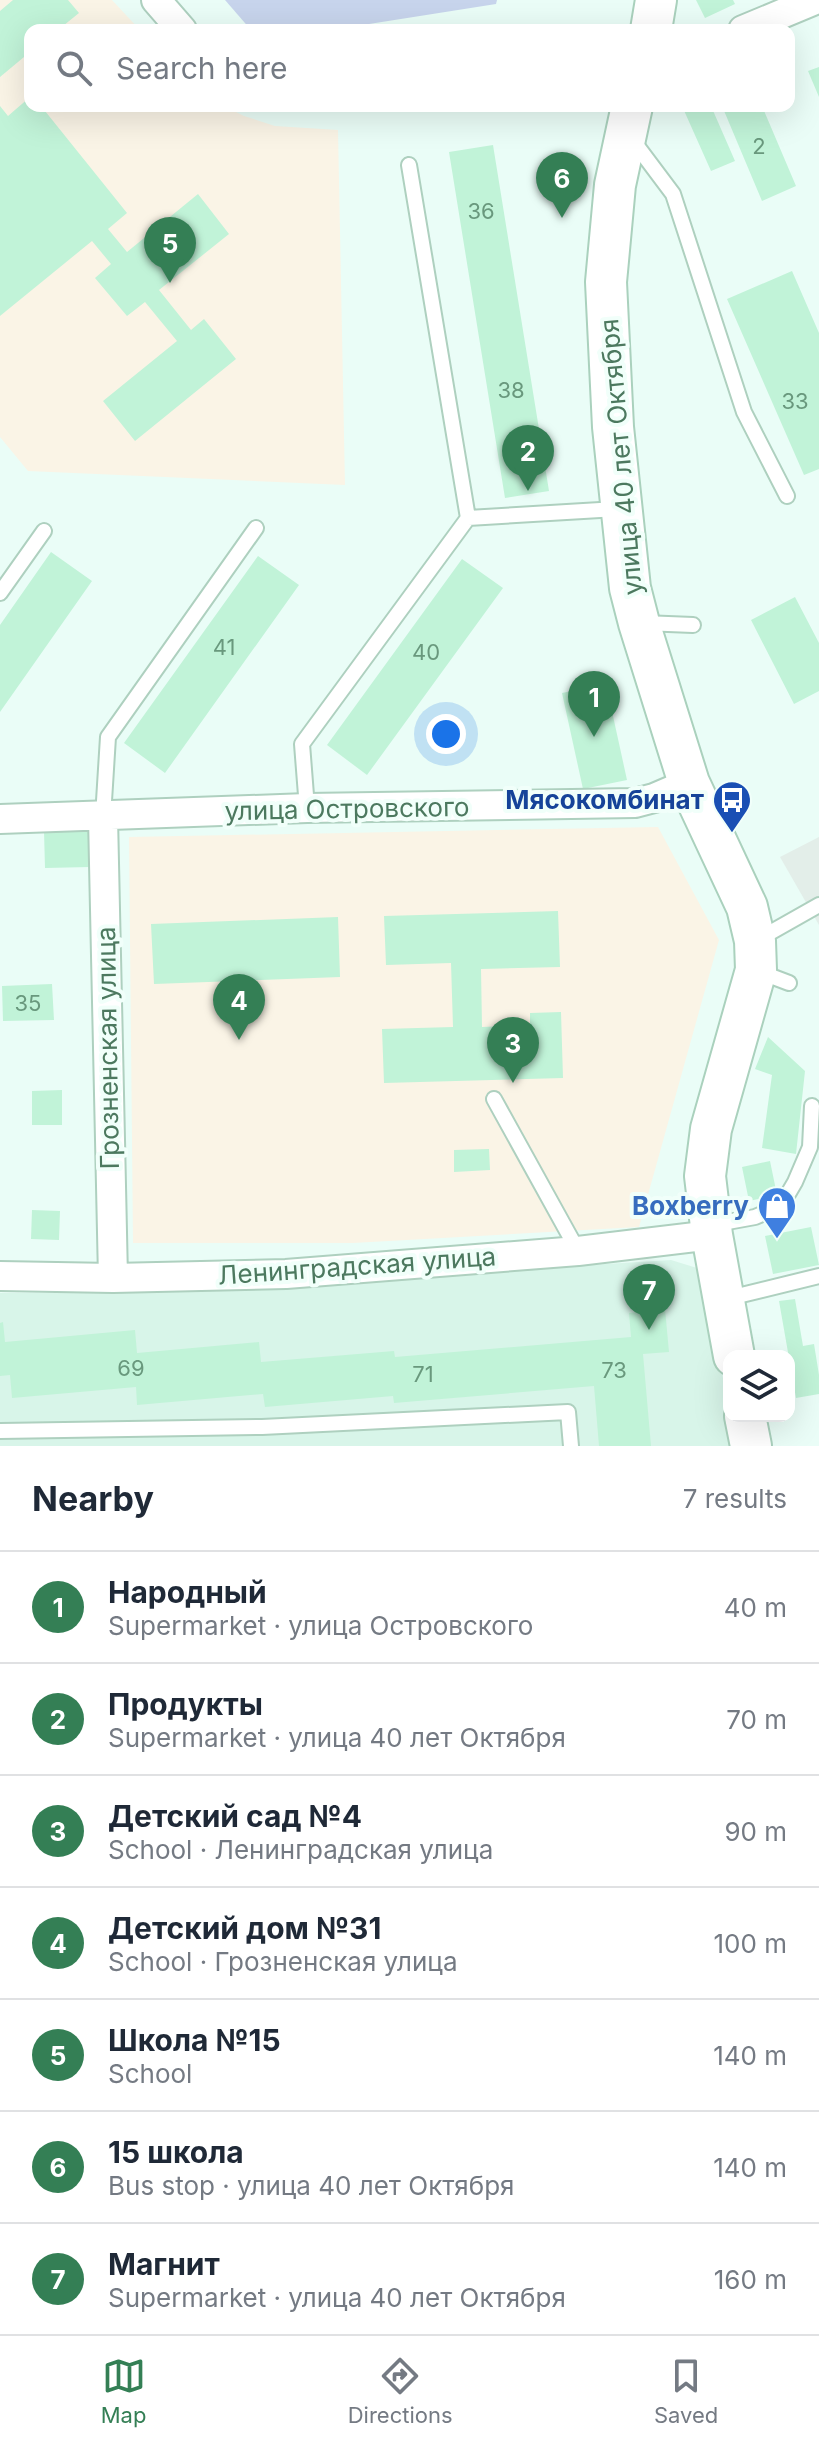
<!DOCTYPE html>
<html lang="en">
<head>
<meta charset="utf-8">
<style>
	:root { --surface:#fff; --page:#f6f6f7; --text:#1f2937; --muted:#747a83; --line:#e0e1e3; --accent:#347f55 }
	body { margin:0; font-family:Inter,sans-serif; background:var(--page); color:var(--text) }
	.controls { position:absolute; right:24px; bottom:24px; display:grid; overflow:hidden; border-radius:16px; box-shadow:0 8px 32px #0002 }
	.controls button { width:72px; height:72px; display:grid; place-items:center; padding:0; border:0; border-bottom:2px solid var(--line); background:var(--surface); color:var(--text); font:40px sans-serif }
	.you { position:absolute; left:446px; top:734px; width:28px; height:28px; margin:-20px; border:6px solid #fff; border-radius:50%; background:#1a73e8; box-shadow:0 0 0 12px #1a73e833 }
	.badge { display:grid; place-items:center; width:52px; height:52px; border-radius:50%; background:var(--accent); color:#fff; font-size:26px; font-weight:700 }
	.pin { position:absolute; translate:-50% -66px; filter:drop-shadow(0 2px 4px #0008) }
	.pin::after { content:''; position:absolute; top:42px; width:28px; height:24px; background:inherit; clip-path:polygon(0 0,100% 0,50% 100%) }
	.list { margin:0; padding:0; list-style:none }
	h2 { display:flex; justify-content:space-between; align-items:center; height:104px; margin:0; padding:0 32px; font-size:34px }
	h2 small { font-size:26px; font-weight:400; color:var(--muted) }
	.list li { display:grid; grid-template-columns:52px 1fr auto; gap:24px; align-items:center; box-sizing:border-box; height:112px; padding:0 32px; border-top:2px solid var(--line) }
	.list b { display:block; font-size:30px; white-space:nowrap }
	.list p { margin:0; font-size:26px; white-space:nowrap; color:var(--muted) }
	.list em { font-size:26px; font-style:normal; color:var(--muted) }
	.icon { flex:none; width:44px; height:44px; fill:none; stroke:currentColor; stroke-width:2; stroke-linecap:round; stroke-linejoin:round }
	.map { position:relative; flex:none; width:819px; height:1446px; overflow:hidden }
	.search { position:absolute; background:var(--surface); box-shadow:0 8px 32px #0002; left:24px; right:24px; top:24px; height:88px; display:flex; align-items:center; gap:20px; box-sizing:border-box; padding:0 28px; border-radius:16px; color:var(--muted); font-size:30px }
	.sheet { height:888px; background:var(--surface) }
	nav { display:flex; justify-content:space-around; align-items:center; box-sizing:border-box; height:112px; border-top:2px solid var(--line); background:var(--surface); font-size:22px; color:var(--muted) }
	nav a { display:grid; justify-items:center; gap:4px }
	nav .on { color:var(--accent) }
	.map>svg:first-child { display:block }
	.residential { fill:#d8f5e9 }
	.industrial { fill:#e3eee9 }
	.education { fill:#faf4e6 }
	.green { fill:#c7d4ec }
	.building { fill:#c1f3d8 }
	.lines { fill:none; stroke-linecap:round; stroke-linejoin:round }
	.service-casing { stroke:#aed0bf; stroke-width:18 }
	.minor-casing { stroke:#aed0bf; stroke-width:32 }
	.secondary-casing { stroke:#aad1bd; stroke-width:44 }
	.service { stroke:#fff; stroke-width:14 }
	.minor { stroke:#fff; stroke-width:28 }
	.secondary { stroke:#fff; stroke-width:40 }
	.labels { text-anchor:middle; stroke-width:8; stroke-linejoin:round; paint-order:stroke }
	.number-label { font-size:22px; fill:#69987d }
	.street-label { font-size:26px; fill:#4c795f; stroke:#f1fffa }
	.transit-label { font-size:26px; font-weight:bold; fill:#164399; stroke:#f1fffa; text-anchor:end }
	.shop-label { font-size:26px; font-weight:bold; fill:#366cbe; stroke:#f1fffa; text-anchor:end }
</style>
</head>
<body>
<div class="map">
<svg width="819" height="1446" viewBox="0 0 819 1446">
	<rect width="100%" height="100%" fill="#eafdf7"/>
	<!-- residential -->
	<path class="residential" d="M671 1260 697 1268 710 1291 733 1446H0V1293H139Z"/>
	<!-- industrial -->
	<path class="industrial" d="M819 837V925L780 857Z"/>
	<!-- education -->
	<path class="education" d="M0 0H112L140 30H30V106H224L244 116 275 126 338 130 345 485 28 471 0 437Z
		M658 827 719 940 639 1227 353 1243H133L129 837Z"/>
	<!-- green -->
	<path class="green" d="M225 0H497L496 4 331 30H251Z"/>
	<!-- building -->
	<path class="building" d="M13 0H68L79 13 58 30H30V52L0 77V11Z
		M696 0H733L735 4 705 18Z
		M819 67V97L808 71Z
		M30 97V106H41L127 213 108 229 127 252 198 194 229 234 159 290 191 330 204 319 236 359 135 441 103 401 177 341 145 302 127 316 95 278 111 264 92 241 0 316V106L8 116Z
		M682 106H711L735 161 711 171Z
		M722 106H762L796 186 762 201Z
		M493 145 549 491 505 498 449 152Z
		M792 271 819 333V469L804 475 727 299Z
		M51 552 92 581 0 712V625Z
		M258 556 299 585 165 773 124 743Z
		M462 559 503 588 367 775 327 745Z
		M795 597 819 643V691L794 704 751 620Z
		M606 684 627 780 583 789 562 693Z
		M89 830 90 867 45 868 44 831Z
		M558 911 560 967 481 969 482 1027 530 1025V1013L561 1012 563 1078 384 1083 382 1029 453 1027 451 963 386 965 384 916Z
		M338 917 340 977 154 984 151 924Z
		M52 984 54 1020 3 1021 2 986Z
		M768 1037 805 1071 796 1154 762 1148 772 1075 755 1069Z
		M62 1090V1125H32V1091Z
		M489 1149 490 1170 454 1172V1150Z
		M770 1161 777 1195 749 1201 742 1167Z
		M32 1210 60 1211 59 1240 31 1239Z
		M811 1227 819 1265 773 1274 765 1236Z
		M795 1299 803 1346 814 1344 819 1375V1394L796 1398 779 1301Z
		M665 1309 669 1352 643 1354 651 1446H599L594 1386 394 1403 393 1396 265 1407 263 1394 137 1405 136 1387 12 1398 10 1375 0 1376V1323L3 1322 5 1342 135 1330 137 1353 259 1342 261 1362 394 1351 395 1357 631 1337 629 1313Z"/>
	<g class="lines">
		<defs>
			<path id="service" d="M631 138 673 194 744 412 787 496
				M468 518 617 509
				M0 593 44 531
				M643 623 693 625
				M307 808 302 744 468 518 409 165
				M103 817 108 737 256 528
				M759 939 819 905
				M760 972 789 983
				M494 1099 578 1251
				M711 1225 755 1217 781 1206 795 1182 810 1147 812 1106
				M725 1299 819 1276
				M0 1431 262 1427 568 1412 571 1446"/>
			<path id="minor" d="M156 0 182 30
				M743 30 815 0
				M103 817 113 1278
				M0 819 307 808 635 803 654 798 689 783
				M0 1276 113 1278 286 1274 578 1251 712 1235"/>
			<path id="secondary" d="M651 30 656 0
				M632 106 615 185 606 282 613 427 630 588 639 623 689 783 747 907 755 941 756 970 711 1129 705 1176 712 1235 734 1356
				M745 1416 751 1446"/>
		</defs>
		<!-- service casing -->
		<use href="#service" class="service-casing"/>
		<!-- minor casing -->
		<use href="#minor" class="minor-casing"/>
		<!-- secondary casing -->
		<use href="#secondary" class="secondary-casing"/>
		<!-- service -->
		<use href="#service" class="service"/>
		<!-- minor -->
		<use href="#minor" class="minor"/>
		<!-- secondary -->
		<use href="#secondary" class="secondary"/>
	</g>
	<!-- icons -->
	<defs>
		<symbol id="bus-pin" viewBox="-11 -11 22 30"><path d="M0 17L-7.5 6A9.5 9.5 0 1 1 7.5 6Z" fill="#1a4fb4" stroke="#f1fffa"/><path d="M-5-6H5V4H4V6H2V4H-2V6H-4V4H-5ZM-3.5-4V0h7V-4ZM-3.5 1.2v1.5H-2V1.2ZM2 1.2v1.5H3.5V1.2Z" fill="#fff"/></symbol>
		<symbol id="shop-pin" viewBox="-11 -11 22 30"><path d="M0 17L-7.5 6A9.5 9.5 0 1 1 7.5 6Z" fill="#3f7fe0" stroke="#f1fffa"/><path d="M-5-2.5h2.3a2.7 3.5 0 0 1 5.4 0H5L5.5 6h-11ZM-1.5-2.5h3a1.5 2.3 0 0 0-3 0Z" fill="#fff"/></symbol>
	</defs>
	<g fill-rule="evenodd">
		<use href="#bus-pin" x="710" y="778" width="44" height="60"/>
		<use href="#shop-pin" x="755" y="1184" width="44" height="60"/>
	</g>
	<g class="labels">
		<!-- number labels -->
		<g class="number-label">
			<text x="759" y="154">2</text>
			<text x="481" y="219">36</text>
			<text x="511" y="398">38</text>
			<text x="795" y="409">33</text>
			<text x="224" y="655">41</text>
			<text x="426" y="660">40</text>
			<text x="28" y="1011">35</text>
			<text x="131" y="1376">69</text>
			<text x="614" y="1378">73</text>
			<text x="423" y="1382">71</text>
		</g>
		<!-- street labels -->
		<g class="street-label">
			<text transform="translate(621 457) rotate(-95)" y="9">улица 40 лет Октября</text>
			<text transform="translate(347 809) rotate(-1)" y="9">улица Островского</text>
			<text transform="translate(108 1048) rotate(-91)" y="9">Грозненская улица</text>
			<text transform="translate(357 1266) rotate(-4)" y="9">Ленинградская улица</text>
		</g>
		<!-- transit labels -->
		<g class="transit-label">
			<text x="704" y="809">Мясокомбинат</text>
		</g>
		<!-- shop labels -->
		<g class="shop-label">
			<text x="749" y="1215">Boxberry</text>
		</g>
	</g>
</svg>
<div class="controls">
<button><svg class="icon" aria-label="layers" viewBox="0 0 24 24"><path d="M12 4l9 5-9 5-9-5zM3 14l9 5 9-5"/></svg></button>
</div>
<div class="you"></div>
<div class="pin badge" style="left:594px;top:737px">1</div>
<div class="pin badge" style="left:528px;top:491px">2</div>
<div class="pin badge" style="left:513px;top:1083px">3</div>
<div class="pin badge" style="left:239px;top:1040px">4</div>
<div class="pin badge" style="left:170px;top:283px">5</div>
<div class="pin badge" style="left:562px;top:218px">6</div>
<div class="pin badge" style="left:649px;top:1330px">7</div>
<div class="search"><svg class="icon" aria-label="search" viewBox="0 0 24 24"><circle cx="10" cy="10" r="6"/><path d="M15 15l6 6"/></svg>Search here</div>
</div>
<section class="sheet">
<h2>Nearby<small>7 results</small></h2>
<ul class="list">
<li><span class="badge">1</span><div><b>Народный</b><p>Supermarket · улица Островского</p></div><em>40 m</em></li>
<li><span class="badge">2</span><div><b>Продукты</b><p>Supermarket · улица 40 лет Октября</p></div><em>70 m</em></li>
<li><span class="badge">3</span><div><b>Детский сад №4</b><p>School · Ленинградская улица</p></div><em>90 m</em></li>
<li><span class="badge">4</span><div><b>Детский дом №31</b><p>School · Грозненская улица</p></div><em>100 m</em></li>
<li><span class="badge">5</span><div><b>Школа №15</b><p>School</p></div><em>140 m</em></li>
<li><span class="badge">6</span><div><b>15 школа</b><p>Bus stop · улица 40 лет Октября</p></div><em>140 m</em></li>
<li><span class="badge">7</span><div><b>Магнит</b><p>Supermarket · улица 40 лет Октября</p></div><em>160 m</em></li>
</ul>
</section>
<nav>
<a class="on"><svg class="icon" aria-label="map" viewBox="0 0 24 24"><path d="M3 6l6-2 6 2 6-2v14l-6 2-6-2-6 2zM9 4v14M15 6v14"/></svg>Map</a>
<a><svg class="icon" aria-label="directions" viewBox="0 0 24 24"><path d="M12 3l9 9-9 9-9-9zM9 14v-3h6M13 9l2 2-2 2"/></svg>Directions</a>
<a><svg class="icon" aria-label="saved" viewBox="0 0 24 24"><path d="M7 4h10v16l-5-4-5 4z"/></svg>Saved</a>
</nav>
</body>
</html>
